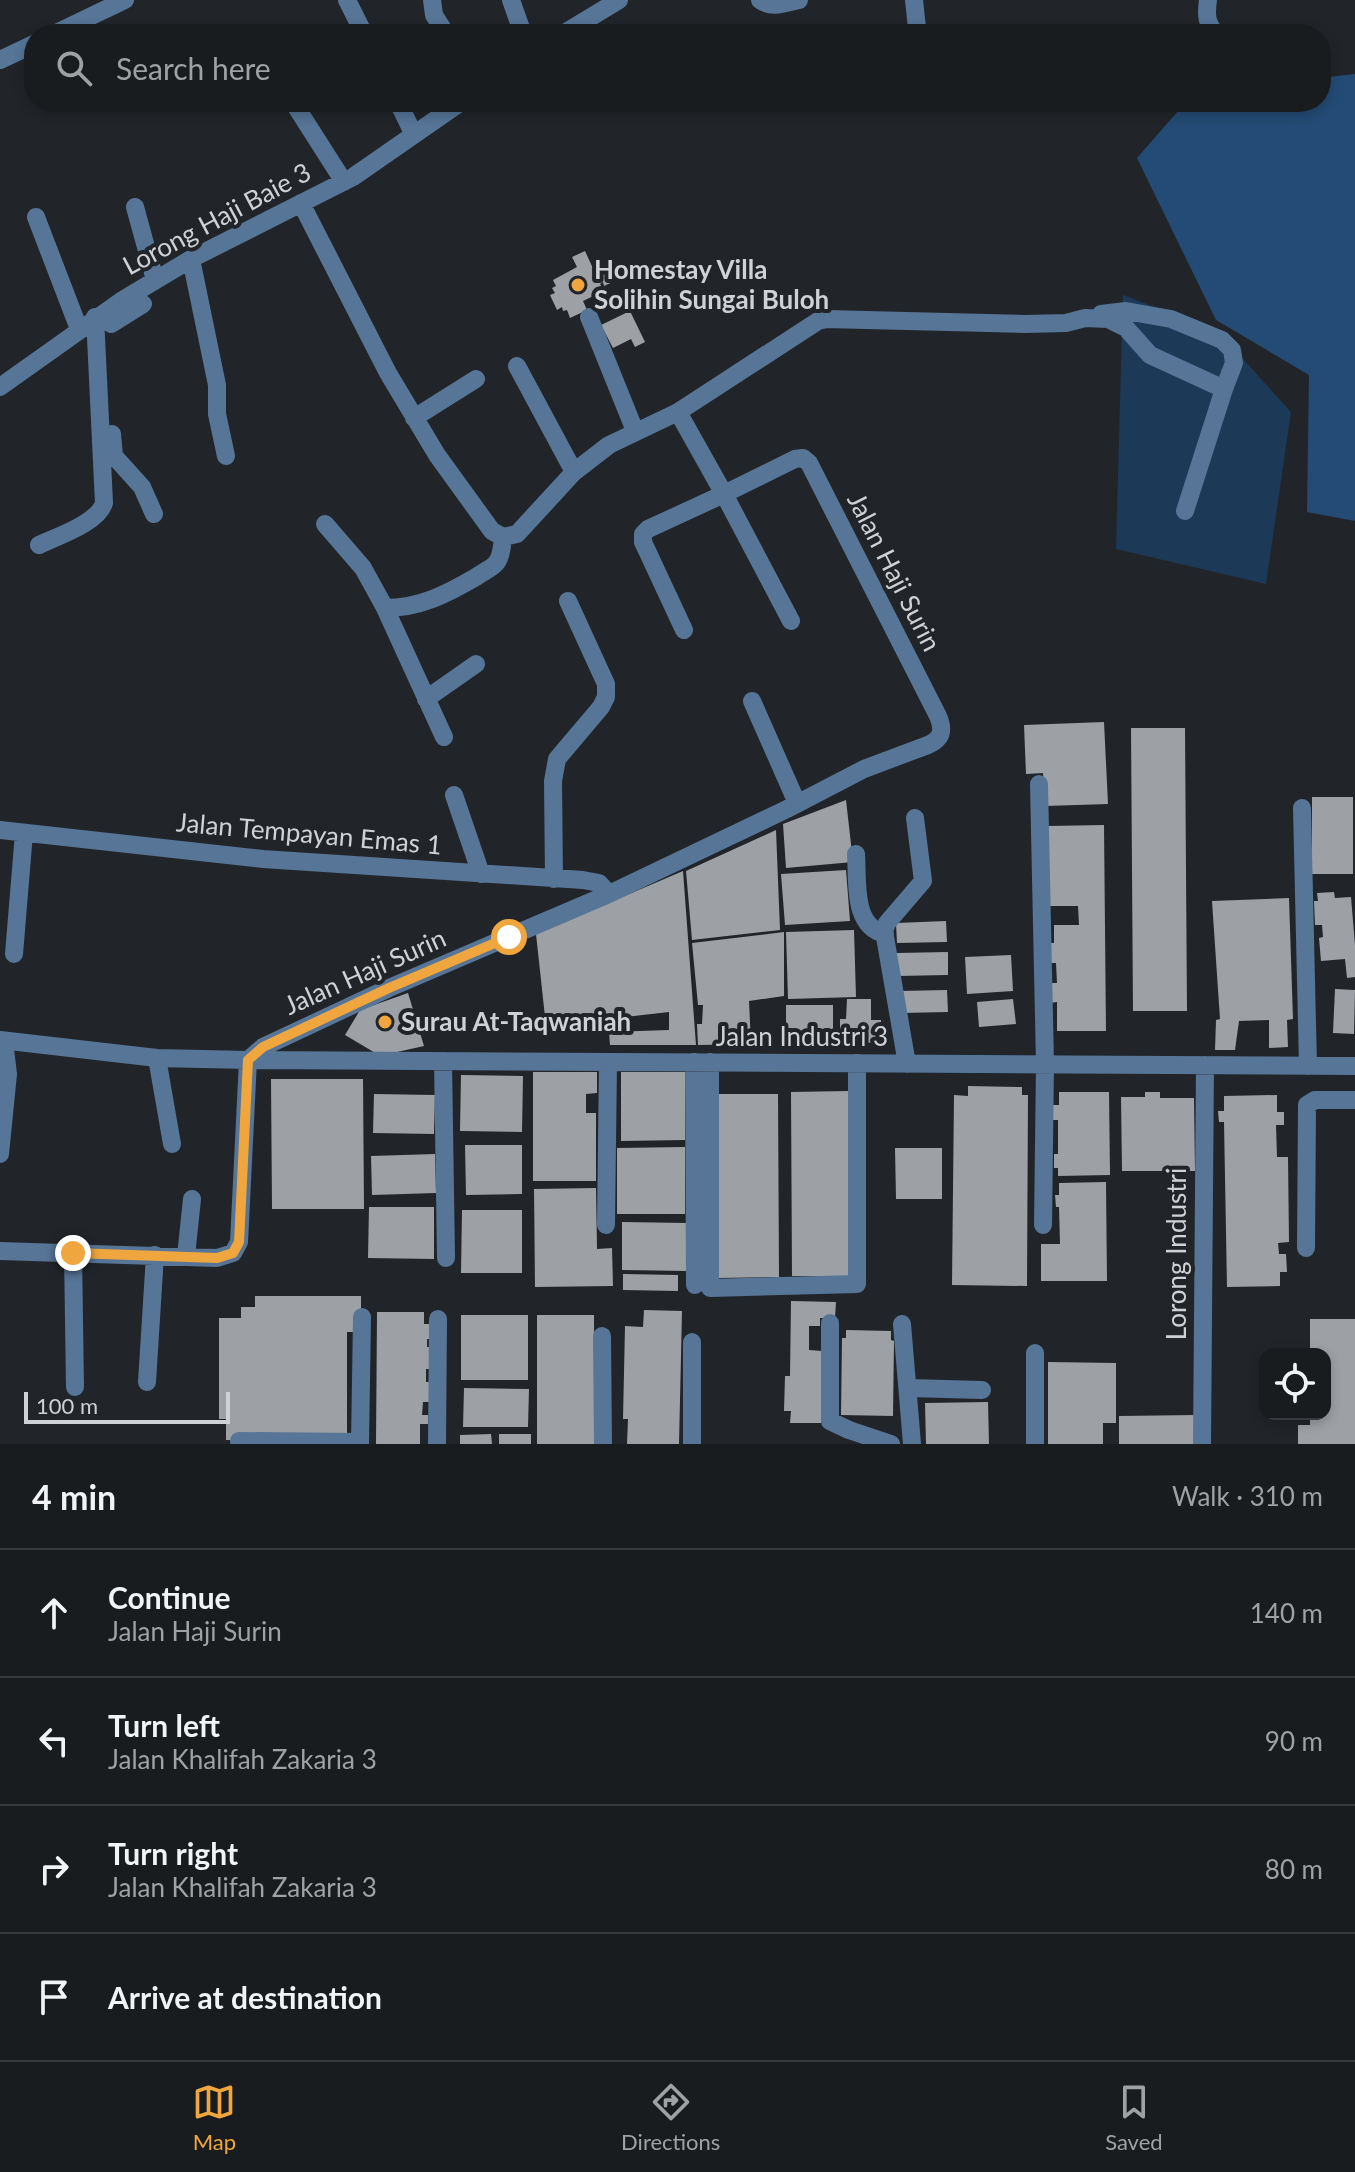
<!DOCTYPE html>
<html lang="en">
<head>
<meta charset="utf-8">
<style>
	:root { --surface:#191c1f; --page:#222528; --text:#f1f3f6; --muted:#9fa1a4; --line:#373a3d; --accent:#f0a63e }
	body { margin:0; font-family:Lato,sans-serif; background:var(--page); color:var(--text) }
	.controls { position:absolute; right:24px; bottom:24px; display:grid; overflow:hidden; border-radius:16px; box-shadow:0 4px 12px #0003 }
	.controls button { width:72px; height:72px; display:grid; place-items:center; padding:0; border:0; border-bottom:2px solid var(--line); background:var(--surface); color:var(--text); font:40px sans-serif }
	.scale { position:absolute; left:24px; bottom:20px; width:206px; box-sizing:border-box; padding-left:8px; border:4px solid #cfd1d4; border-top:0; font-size:22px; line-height:28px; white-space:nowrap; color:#cfd1d4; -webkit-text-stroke:6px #212529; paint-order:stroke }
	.stop { position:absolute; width:24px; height:24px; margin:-18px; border:6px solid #f0a63e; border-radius:50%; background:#fff }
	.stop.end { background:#f0a63e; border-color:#fff; box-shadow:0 2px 8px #0008 }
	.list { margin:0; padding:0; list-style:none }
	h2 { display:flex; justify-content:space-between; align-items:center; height:104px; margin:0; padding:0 32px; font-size:34px }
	h2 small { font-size:26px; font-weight:400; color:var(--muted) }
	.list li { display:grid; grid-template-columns:52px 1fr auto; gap:24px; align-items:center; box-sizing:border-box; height:128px; padding:0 32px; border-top:2px solid var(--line) }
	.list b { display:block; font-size:30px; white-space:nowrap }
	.list p { margin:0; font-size:26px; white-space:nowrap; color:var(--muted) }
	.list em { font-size:26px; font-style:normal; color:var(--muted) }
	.icon { flex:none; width:44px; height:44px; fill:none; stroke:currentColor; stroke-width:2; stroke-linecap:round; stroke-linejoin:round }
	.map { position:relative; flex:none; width:1355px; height:1444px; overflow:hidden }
	.search { position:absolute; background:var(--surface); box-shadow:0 4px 12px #0003; left:24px; right:24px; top:24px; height:88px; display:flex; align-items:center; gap:20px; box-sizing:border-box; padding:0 28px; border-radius:32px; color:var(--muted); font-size:30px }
	.sheet { height:616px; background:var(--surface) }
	nav { display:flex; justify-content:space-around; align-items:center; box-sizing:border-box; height:112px; border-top:2px solid var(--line); background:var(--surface); font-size:22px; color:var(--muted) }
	nav a { display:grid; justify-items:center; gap:4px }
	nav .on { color:var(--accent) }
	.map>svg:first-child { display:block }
	.green { fill:#1d3958 }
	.forest { fill:#244b75 }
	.building { fill:#9da1a6 }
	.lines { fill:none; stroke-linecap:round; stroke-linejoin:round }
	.minor { stroke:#567597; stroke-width:18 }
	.route { stroke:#f0a63e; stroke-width:10 }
	.poi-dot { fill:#f0a63e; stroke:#212529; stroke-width:3 }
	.labels { text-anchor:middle; stroke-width:8; stroke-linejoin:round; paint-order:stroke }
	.street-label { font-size:26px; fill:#cfd1d4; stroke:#212529 }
	.poi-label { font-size:26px; font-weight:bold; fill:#cfd1d4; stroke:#212529; text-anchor:start }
</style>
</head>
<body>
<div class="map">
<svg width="1355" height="1444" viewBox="0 0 1355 1444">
	<rect width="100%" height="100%" fill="#212529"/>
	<!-- green -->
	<path class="green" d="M1123 295 1218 331 1291 412 1266 584 1116 549Z"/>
	<!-- forest -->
	<path class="forest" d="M1355 74V521L1307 512 1309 375 1216 320 1137 158 1186 102H1321V78Z"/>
	<!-- building -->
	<path class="building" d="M585 251 597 277 600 276 598 272 611 267 617 280 604 286 603 282 600 284 604 291 583 301 587 310 570 318 567 310 563 311 562 307 557 310 550 295 555 293 552 288 556 286 553 280 577 267 572 257Z
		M630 311 645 342 635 347 631 339 613 348 601 325Z
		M1104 722 1108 804 1045 806 1043 773 1026 774 1024 725Z
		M1131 728H1185L1187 1011H1133Z
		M1312 797H1353V874H1312Z
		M846 800 853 862 786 868 783 824Z
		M1104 825 1106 1031H1057V1002L1050 1003V983H1057L1056 963H1049V943H1054V925H1079L1078 906H1049L1048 826Z
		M776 830 780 930 692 940 686 871Z
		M846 870 850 921 785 925 781 874Z
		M683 871 696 1045H610L609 1032 669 1030V1012L546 1026 536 934Z
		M1334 892 1335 898 1351 897 1355 945V977L1347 978 1345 959 1321 961 1319 938 1323 937 1322 925H1315L1314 901H1318L1317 893Z
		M1289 898 1293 1019 1287 1020 1288 1047 1269 1048V1020L1239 1021 1235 1050H1215L1216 1020 1220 1019 1212 901Z
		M946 921 947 942 897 943 896 923Z
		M854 930 856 997 788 999 786 932Z
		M784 932V996L749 1001 751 1044 698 1045 697 1024H702L703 1005H698L692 943Z
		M948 952V975L897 976V953Z
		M1011 955 1013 991 967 994 965 957Z
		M1335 989 1355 990 1354 1034 1333 1033Z
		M947 990 948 1012 901 1013 900 991Z
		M408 993 424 1046 388 1054H377L345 1035 360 1010Z
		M847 999H871V1020H881V1043L840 1042V1019H846Z
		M1013 999 1016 1024 979 1027 977 1002Z
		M786 1005H833V1040H786Z
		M533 1072H597V1093L586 1094V1113H596V1181H533Z
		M621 1072H685V1140L621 1141Z
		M461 1075 523 1076 522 1132 460 1131Z
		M271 1079H363L364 1209H272Z
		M968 1086 1022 1087V1095H1028L1027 1286 952 1285 954 1095 968 1096Z
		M848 1091 849 1276H792L791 1092Z
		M1059 1092H1109L1110 1175 1058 1176V1168H1054V1154H1058V1120H1053V1105H1059Z
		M1145 1092H1160V1098H1194L1195 1171H1122L1121 1097H1145Z
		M374 1094 435 1095 434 1134 373 1133Z
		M717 1094H778L779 1277 718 1278Z
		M1277 1095V1112H1284V1125H1276L1277 1157H1288L1289 1242 1278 1243 1279 1254H1286L1287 1272H1280V1286L1227 1287 1224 1122H1219L1218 1111H1224V1096Z
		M465 1145H522V1194L466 1195Z
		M685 1147V1214H617V1148Z
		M895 1148H942V1199H896Z
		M435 1154 436 1193 372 1195 371 1156Z
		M1106 1182 1107 1281H1041V1244H1060L1059 1207H1056L1055 1195H1059V1183Z
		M596 1188 597 1249 612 1248 613 1286 535 1287 534 1189Z
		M369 1207H434V1259L368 1258Z
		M462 1210H522V1273H461Z
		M622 1222 687 1223V1271L622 1270Z
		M623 1274 678 1275V1291L623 1290Z
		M255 1296H361V1332H347V1440H226V1419H219V1318H241V1307H255Z
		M791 1301 836 1302 835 1318H820V1326H809V1350L822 1351 821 1423H790L791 1411H784L785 1376H790Z
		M644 1310 682 1311 679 1444H627L628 1419H623L625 1326 643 1327Z
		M377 1312H424V1324H431V1339H427V1347H430V1369H426V1382H431V1402H423L422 1415H428V1424H420V1444H376Z
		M461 1315H528V1380H461Z
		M537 1315H594V1444H537Z
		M1310 1319H1355V1444H1298V1425H1310V1414H1325V1354H1310Z
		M846 1330 891 1331V1340L894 1341 893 1416 841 1415 842 1338H846Z
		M1048 1362 1116 1363V1423H1103V1444H1048Z
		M464 1388 529 1389 528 1427H463Z
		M988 1402 989 1444H926L925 1403Z
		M1196 1415V1444H1119V1416Z
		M491 1434 492 1444H460V1435Z
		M499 1434H531V1444H499Z"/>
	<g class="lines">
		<!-- minor -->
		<path class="minor" d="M347 0 364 34
			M432 0 434 15 446 34
			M511 0 523 34
			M760 0C772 9 785 3 799 0
			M1208 0C1206 14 1206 23 1216 34
			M54 34 125 0
			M563 34 619 0
			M911 34 917 28 914 0
			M0 60 34 44
			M293 102 344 182
			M398 102 414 135
			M135 207 155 280
			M36 217 79 329
			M191 259 217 385V414L226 456
			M1101 314 1126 311 1171 319 1222 340 1232 350 1234 363 1224 389 1185 511
			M589 317 635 431
			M111 324 143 304
			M517 366 574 472
			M0 387 121 301 191 259 353 177 461 102
			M678 412 818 321 826 319 1025 324 1066 323 1085 318 1108 319 1126 328 1150 355 1224 389
			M414 418 476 379
			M112 434 114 456 142 487 154 514
			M325 524 363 568 385 608
			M39 545C58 536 98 523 104 503L95 317
			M684 630 643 542V534L648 529 724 494 791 621
			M426 699 476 664
			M752 701 797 803
			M444 737 385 608C420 608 447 594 476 577 482 572 492 569 497 562 502 555 502 545 503 537
			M1039 784 1045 1064 1043 1225
			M454 795 481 874
			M1302 808 1308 1066
			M0 830 263 859 583 880 599 883 609 894
			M856 854C858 882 852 926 885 934
			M554 879 553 781 557 759 601 707 606 697V684L568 601
			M14 954 24 833
			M0 1040 157 1058 248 1060 1355 1066
			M157 1058 172 1144
			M248 1060 263 1047 389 988 609 894 787 809 864 769 928 745C942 739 944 730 938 716L809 463 803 458 795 459 724 494 678 412 609 445 574 472 517 534 503 537 492 531 437 455 388 373 301 203
			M443 1061 446 1258
			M694 1062 695 1285
			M710 1062V1288L857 1284V1063
			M907 1064 884 931 887 923 923 881 915 818
			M0 1154 8 1074 4 1041
			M606 1225 608 1062
			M1306 1248 1307 1105 1315 1100H1355
			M0 1251 217 1258 233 1253 239 1242 248 1060
			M73 1253 75 1387
			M186 1256 192 1199
			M830 1323V1421L849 1430 891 1444
			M902 1324 912 1444
			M602 1336 603 1444
			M692 1342V1444
			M1035 1353V1444
			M147 1382 155 1255
			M909 1388 982 1390
			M239 1441 360 1442
			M360 1444 362 1317
			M437 1444 438 1319
			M1202 1444 1205 1065"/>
	</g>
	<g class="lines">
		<!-- route -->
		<path class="route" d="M73 1253 217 1258 233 1253 239 1242 248 1060 263 1047 389 988 509 937"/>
	</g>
	<!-- markers -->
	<g class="poi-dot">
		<circle cx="578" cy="285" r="8"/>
		<circle cx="385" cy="1022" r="8"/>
	</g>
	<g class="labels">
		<!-- street labels -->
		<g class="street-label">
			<text transform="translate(217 219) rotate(-28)" y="9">Lorong Haji Baie 3</text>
			<text transform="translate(894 572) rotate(63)" y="9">Jalan Haji Surin</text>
			<text transform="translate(309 834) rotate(5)" y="9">Jalan Tempayan Emas 1</text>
			<text transform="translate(365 972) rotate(-24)" y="9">Jalan Haji Surin</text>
			<text x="802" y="1046">Jalan Industri 3</text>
			<text transform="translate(1177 1254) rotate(-90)" y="9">Lorong Industri</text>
		</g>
		<!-- poi labels -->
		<g class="poi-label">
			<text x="594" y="279">Homestay Villa<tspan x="594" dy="30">Solihin Sungai Buloh</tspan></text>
			<text x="401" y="1031">Surau At-Taqwaniah</text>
		</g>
	</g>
</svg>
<div class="controls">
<button><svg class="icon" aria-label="locate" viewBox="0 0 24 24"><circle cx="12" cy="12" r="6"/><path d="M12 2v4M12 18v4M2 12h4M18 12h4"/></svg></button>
</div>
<div class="scale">100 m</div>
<div class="stop" style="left:509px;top:937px"></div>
<div class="stop end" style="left:73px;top:1253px"></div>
<div class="search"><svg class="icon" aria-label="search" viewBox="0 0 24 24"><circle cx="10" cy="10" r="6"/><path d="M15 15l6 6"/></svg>Search here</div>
</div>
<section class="sheet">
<h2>4 min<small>Walk · 310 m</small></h2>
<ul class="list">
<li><svg class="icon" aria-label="ahead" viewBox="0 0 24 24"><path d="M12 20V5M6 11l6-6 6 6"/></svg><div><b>Continue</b><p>Jalan Haji Surin</p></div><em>140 m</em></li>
<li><svg class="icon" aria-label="left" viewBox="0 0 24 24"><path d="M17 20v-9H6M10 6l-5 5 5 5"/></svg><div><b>Turn left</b><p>Jalan Khalifah Zakaria 3</p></div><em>90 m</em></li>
<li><svg class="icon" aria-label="right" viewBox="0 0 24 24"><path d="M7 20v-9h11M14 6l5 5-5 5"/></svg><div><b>Turn right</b><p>Jalan Khalifah Zakaria 3</p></div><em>80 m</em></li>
<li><svg class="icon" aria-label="arrive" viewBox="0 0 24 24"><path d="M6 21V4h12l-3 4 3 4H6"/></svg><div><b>Arrive at destination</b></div></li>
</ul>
</section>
<nav>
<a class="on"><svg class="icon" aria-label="map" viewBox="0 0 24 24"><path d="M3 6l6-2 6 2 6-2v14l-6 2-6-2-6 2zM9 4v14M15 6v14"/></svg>Map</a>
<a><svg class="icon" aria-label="directions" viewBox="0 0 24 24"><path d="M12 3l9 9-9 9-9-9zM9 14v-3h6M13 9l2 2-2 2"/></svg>Directions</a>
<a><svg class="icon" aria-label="saved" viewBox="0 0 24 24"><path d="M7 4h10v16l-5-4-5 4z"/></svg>Saved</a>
</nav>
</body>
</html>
